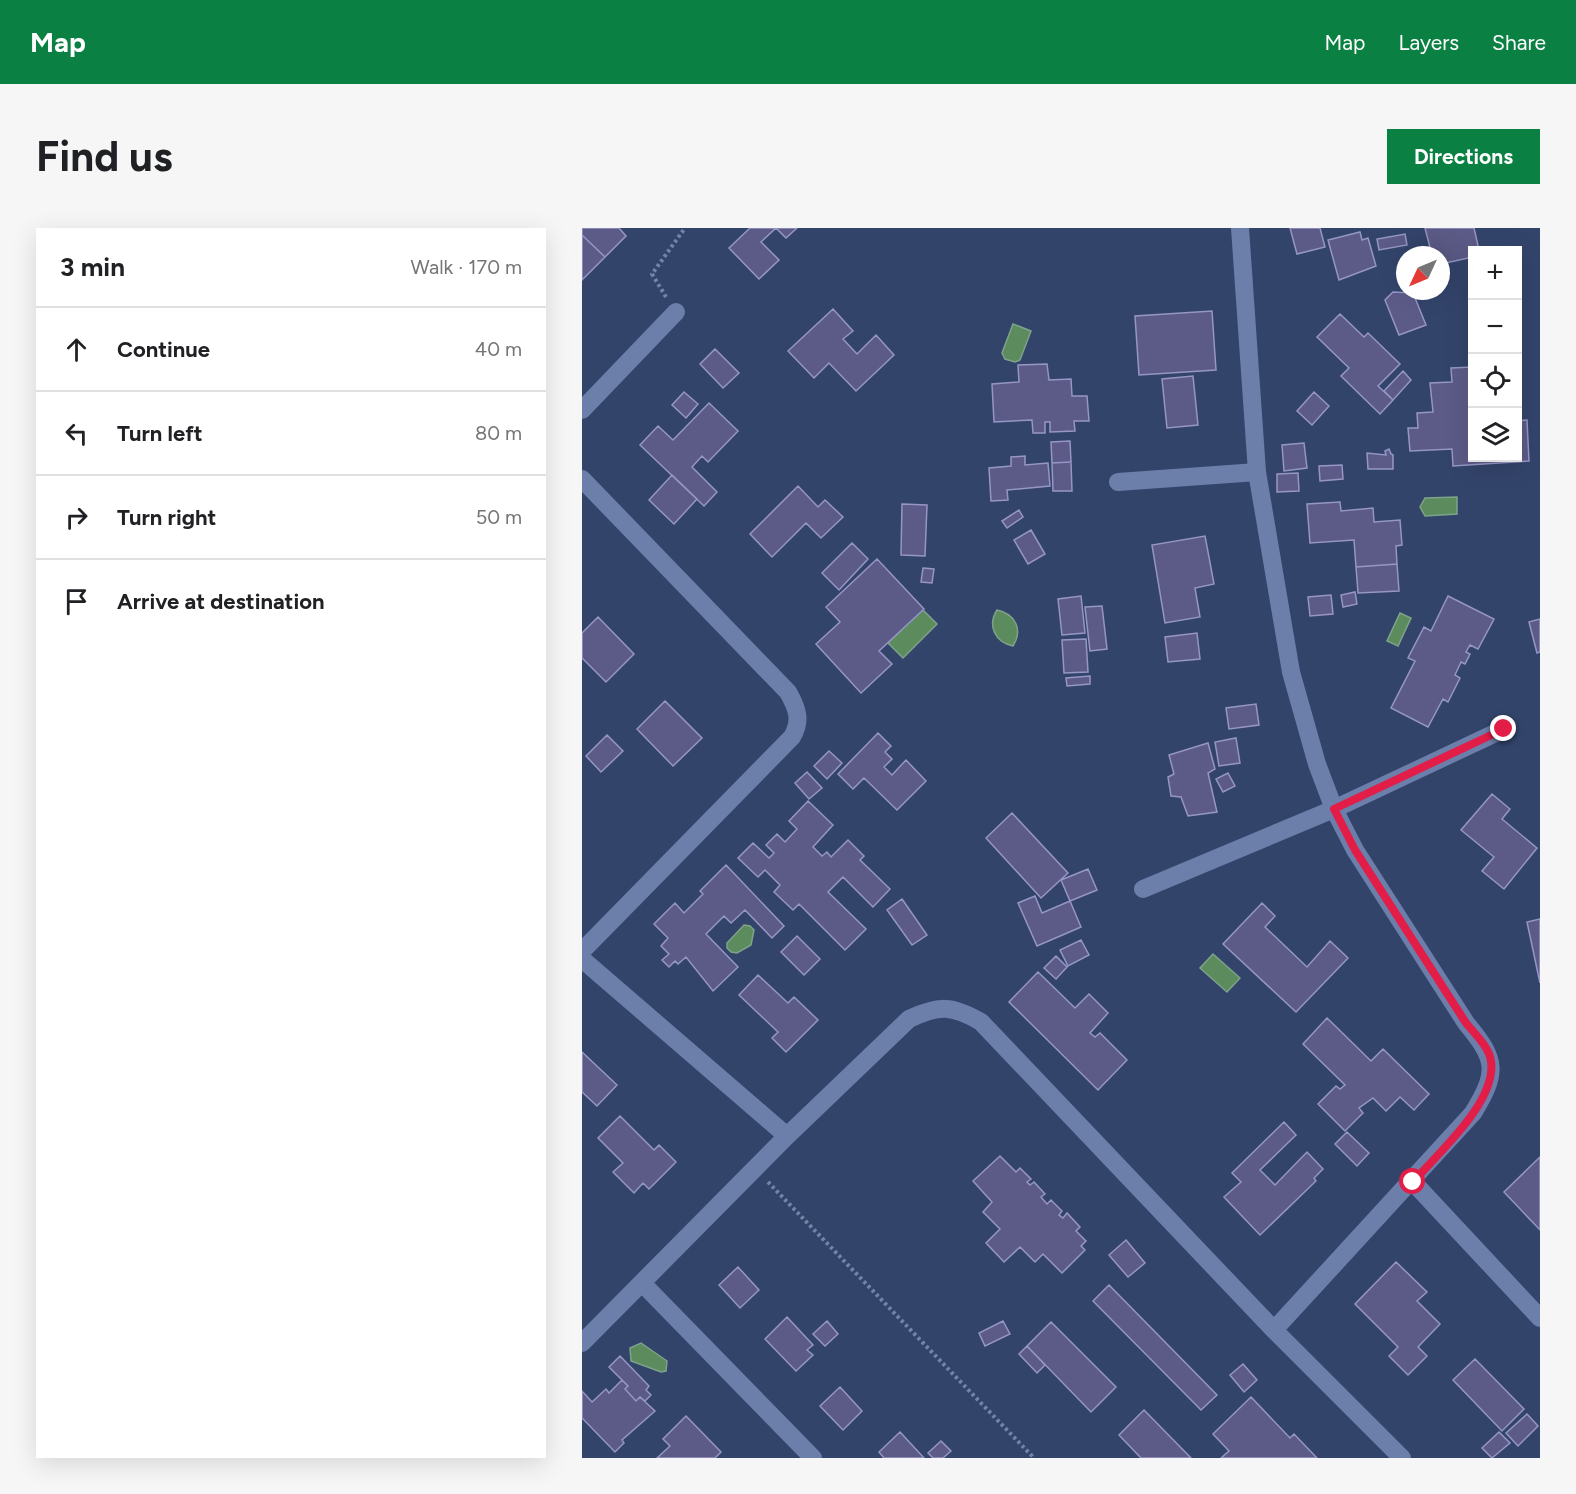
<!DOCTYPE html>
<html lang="en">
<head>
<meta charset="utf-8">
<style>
	:root { --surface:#fff; --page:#f6f6f6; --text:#202124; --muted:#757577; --line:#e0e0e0; --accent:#0b8043 }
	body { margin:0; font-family:Figtree,sans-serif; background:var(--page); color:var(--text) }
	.controls { position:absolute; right:18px; top:18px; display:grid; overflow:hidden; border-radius:0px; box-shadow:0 6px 24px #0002 }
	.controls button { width:54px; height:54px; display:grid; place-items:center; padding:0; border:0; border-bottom:2px solid var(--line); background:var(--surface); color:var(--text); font:30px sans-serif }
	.compass { position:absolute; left:814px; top:18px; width:54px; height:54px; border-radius:50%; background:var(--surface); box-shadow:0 6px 24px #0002; rotate:226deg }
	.stop { position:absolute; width:18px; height:18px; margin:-14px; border:4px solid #e11d48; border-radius:50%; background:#fff }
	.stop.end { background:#e11d48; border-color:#fff; box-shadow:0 2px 6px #0008 }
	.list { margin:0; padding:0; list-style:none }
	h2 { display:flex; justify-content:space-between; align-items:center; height:78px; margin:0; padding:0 24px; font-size:26px }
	h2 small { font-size:20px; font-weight:400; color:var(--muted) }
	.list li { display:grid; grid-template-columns:39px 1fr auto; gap:18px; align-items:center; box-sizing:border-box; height:84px; padding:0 24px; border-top:2px solid var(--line) }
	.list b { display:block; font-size:22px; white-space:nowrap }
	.list em { font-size:20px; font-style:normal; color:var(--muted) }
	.icon { flex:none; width:33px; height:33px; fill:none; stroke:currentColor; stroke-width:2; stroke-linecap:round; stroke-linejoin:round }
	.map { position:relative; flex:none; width:958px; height:1230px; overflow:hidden; border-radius:0px }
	header { display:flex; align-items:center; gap:36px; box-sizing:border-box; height:84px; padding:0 30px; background:var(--accent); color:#fff }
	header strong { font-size:28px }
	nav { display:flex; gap:33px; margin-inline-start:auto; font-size:21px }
	.intro { display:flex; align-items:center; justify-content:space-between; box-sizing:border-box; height:144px; padding:0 36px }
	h1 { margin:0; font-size:42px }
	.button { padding:15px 27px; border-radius:0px; background:var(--accent); color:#fff; font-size:21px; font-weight:700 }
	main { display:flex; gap:36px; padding:0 36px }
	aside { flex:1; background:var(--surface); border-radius:0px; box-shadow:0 6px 24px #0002 }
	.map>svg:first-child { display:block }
	.water { fill:#5c8b5d; stroke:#7ea38a; stroke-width:1.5 }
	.building { fill:#5c5b87; stroke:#9696c6; stroke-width:1.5 }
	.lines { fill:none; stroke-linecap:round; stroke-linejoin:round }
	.path { stroke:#7584a5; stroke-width:4; stroke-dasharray:3 3; stroke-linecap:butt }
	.minor { stroke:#6b7faa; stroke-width:18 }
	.route { stroke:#e11d48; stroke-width:8 }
</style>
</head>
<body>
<header>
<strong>Map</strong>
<nav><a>Map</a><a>Layers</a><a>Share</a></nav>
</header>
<div class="intro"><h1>Find us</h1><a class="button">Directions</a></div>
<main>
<aside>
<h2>3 min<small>Walk · 170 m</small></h2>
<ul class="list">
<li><svg class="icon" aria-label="ahead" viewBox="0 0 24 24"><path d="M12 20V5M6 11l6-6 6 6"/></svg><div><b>Continue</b></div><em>40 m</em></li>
<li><svg class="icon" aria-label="left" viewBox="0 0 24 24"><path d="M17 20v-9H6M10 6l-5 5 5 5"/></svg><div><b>Turn left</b></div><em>80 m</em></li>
<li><svg class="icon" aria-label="right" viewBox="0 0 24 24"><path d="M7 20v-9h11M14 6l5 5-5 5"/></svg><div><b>Turn right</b></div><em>50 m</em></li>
<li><svg class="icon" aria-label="arrive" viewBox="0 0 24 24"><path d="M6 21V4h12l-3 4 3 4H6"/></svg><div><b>Arrive at destination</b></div></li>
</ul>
</aside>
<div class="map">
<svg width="958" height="1230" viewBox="0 0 958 1230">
	<rect width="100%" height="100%" fill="#33446b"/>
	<!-- water -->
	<path class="water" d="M431 96 449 103 438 132 433 134 423 131 420 125Z
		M875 269V286L843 288 838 279 843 270Z
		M340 381 355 396 321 430 306 415Z
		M415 382C434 386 441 402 431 418 413 414 405 398 415 382Z
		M818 385 829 390 816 418 805 413Z
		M162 697 168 698 172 702 169 717 155 725 149 724 145 720V715Z
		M631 726 658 750 645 764 618 740Z
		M59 1115 85 1133 84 1143 79 1144 49 1133 48 1120Z"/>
	<!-- building -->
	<path class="building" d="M0 0H37L44 8 23 29 0 7Z
		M168 0H194L179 14 197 32 177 51 147 20Z
		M194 0H215L204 10Z
		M708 0H738L743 19 715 26Z
		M843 0H892L897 22H891V29L859 36V27H850Z
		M778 4 780 12 786 10 794 38 757 52 746 12Z
		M823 6 825 17 797 22 795 11Z
		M0 7 23 29 0 52Z
		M811 64 831 65 844 97 817 107 803 72Z
		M251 81 271 103 261 111 275 126 294 107 312 127 274 163 247 135 232 150 206 123Z
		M630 83 634 142 557 147 553 88Z
		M758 86 782 109 786 105 818 136 796 158 811 172 798 186 759 148 767 140 735 109Z
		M133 121 157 145 141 160 118 136Z
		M465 136 467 152 489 151 490 168H505L507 193H492L493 203 468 204V194H463V205H451L450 192 412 194 410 156 437 154 436 137Z
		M891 139V230H936V193L945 192 947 233 871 238 870 221 828 223 826 200H836L835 185 851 184 848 155 870 154 869 140Z
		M821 143 829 152 811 172 802 163Z
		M611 148 616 197 585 200 580 151Z
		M102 164 116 176 104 190 90 177Z
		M732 164 747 178 730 197 715 183Z
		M127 175 156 203 126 234 120 228 110 239 135 264 122 278 58 217 76 198 91 212Z
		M488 213 489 234 470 235 469 214Z
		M722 215 725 240 702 243 700 217Z
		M807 221 809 226 811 227V241H786L785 225 804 227 803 223Z
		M443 228V237L466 235 468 258 425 262 426 272 409 273 407 240 429 238V229Z
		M489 234 490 263H471L470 235Z
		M760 237 761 251 738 253 737 238Z
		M716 245 717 263 695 264V246Z
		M90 247 115 271 92 296 67 272Z
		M216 258 236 279 243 272 261 289 239 310 224 295 190 329 168 306Z
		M758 274 759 283 791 280 792 294 818 292 820 317 814 318 815 336 774 339 772 312 728 315 725 276Z
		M320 276 345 277 343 328 319 327Z
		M437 282 441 289 425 300 420 293Z
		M449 302 463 326 446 336 432 312Z
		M623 308 632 356 613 360 618 389 583 395 570 317Z
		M270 315 286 331 257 362 240 345Z
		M295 331 342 381 297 423 310 436 279 465 234 416 258 394 244 379Z
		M815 336 817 363 776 365 774 339Z
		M341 340 352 341 350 355 339 354Z
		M773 364 775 376 761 379 759 367Z
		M749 367 751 386 728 388 726 369Z
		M499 368 503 405 480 407 476 371Z
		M866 368 912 391 896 421 888 417 884 424 888 426 883 436 879 434 873 447 878 450 866 474 861 471 846 499 809 480 833 433 826 430 842 399 849 403Z
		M520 378 525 421 508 423 503 379Z
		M16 389 52 426 24 454 0 430V405Z
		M958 391V424L955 425 947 394Z
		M615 405 618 431 586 434 583 409Z
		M504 411 506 444 482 445 480 412Z
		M508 448V456L485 458 484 450Z
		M83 473 120 510 91 538 55 501Z
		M674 476 677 497 647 501 644 480Z
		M296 505 309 518 303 524 310 531 302 539 310 547 324 532 344 553 315 582 282 550 271 561 256 546Z
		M25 507 41 523 19 544 4 528Z
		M654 510 658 535 637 538 633 514Z
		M626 515 633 541 626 545 635 584 606 588 599 569 589 568 586 549 592 546 587 527Z
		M247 523 260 535 245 551 232 538Z
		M225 544 240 560 227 571 213 555Z
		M646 545 653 558 641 564 634 551Z
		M910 566 928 581 920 591 955 620 922 661 900 643 912 629 879 602Z
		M226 573 251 597 231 619 240 628 245 624 249 629 266 612 282 628 278 632 308 661 291 679 261 649 246 664 284 701 263 722 217 676 211 682 192 664 198 657 183 642 176 649 156 630 171 615 187 630 192 625 184 617 195 606 203 614 215 601 207 593Z
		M430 585 486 645 459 670 404 610Z
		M144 637 202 698 190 710 163 682 149 695 142 688 124 706 156 739 131 763 104 729 96 736 93 733 87 739 80 732 87 726 79 718 86 710 72 696 93 675 102 685 121 666 118 663Z
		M506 641 515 662 488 673 479 652Z
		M453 668 460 685 488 673 499 699 455 718 436 675Z
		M320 671 345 707 330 717 305 682Z
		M680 675 693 688 683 699 725 739 748 713 766 730 714 784 641 716Z
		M958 691V755L945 694Z
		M215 708 238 731 222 747 199 724Z
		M499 712 507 727 486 738 478 722Z
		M474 728 485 739 474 751 462 740Z
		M456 744 493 780 507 766 526 785 508 805 513 809 518 805 545 832 516 862 427 774Z
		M176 747 206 775 212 769 236 792 204 824 190 810 196 804 157 767Z
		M745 790 789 833 801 821 847 866 832 882 818 869 804 883 791 870 777 880 781 885 763 903 736 876 754 858 758 861 763 857 721 816Z
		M0 824 35 857 15 878 0 864Z
		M38 888 72 922 77 917 94 934 67 961 61 955 52 965 31 944 41 935 16 910Z
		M702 894 714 907 678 942 693 957 725 924 741 941 732 950 734 953 678 1007 642 969 659 954 650 945Z
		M765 904 787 925 775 938 753 916Z
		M418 928 434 944 438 940 449 951 445 954 448 957 452 954 463 966 459 969 465 976 469 972 480 983 477 987 481 990 485 985 498 999 494 1003 504 1013 499 1018 503 1022 480 1045 461 1026 453 1034 438 1019 422 1034 404 1015 418 1001 401 984 410 974 391 953Z
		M958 929V1002L922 964Z
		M544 1012 563 1035 546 1049 527 1027Z
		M814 1034 845 1064 835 1073 858 1096 836 1119 845 1128 826 1147 807 1128 816 1119 773 1076Z
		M156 1039 177 1062 158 1080 137 1057Z
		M527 1057 635 1167 619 1182 511 1073Z
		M205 1089 231 1117 225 1122 231 1127 214 1143 183 1111Z
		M245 1093 256 1106 243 1118 231 1106Z
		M421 1093 428 1106 403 1118 397 1105Z
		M469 1094 534 1159 509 1184 445 1118Z
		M445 1118 463 1137 455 1145 437 1126Z
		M38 1128 67 1158 64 1162 69 1167 63 1173 58 1169 54 1173 43 1161 46 1158 27 1139Z
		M893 1131 942 1181 920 1203 871 1152Z
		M661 1136 675 1152 662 1164 648 1147Z
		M40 1152 46 1158 43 1161 54 1173 58 1169 73 1183 40 1212 42 1215 33 1224 0 1190V1163L10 1174 24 1161 27 1165Z
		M258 1159 280 1183 261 1202 238 1178Z
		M669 1169 708 1210 712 1206 735 1230H639L647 1223 631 1206Z
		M562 1182 609 1230H559L537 1207Z
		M945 1186 956 1198 936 1218 924 1205Z
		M104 1188 139 1224 133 1230H75L88 1218 81 1211Z
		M318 1204 342 1230H302L297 1224Z
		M917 1204 928 1215 910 1230 900 1220Z
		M359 1213 369 1223 361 1230H351L346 1225Z"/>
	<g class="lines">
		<!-- path -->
		<path class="path" d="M84 69 70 46 103 0
			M186 954 452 1230"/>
		<!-- minor -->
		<path class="minor" d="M658 0 675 244 709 444 735 536 752 581 773 622 884 795C915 832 916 844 891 885L692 1102
			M0 182 94 84
			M0 251 206 464C215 480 220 492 210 509L0 723
			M536 254 675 244
			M561 661 752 581 922 501
			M0 731 205 908
			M831 954 958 1090
			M61 1056 231 1230
			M0 1115 205 908 327 791C357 777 370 777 399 794L692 1102 820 1230"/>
	</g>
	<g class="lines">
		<!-- route -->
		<path class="route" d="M831 954C856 925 915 874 909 833 907 819 893 806 884 795L773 622 752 581 922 501"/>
	</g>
</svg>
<div class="controls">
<button>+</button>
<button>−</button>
<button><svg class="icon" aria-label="locate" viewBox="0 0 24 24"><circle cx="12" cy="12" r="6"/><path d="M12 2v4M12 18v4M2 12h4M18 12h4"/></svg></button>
<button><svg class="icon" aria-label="layers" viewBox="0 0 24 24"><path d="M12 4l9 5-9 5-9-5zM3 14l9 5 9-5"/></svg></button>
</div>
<svg class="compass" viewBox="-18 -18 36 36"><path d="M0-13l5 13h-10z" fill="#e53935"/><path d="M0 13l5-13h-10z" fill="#757577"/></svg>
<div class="stop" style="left:831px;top:954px"></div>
<div class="stop end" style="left:922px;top:501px"></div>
</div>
</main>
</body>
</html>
